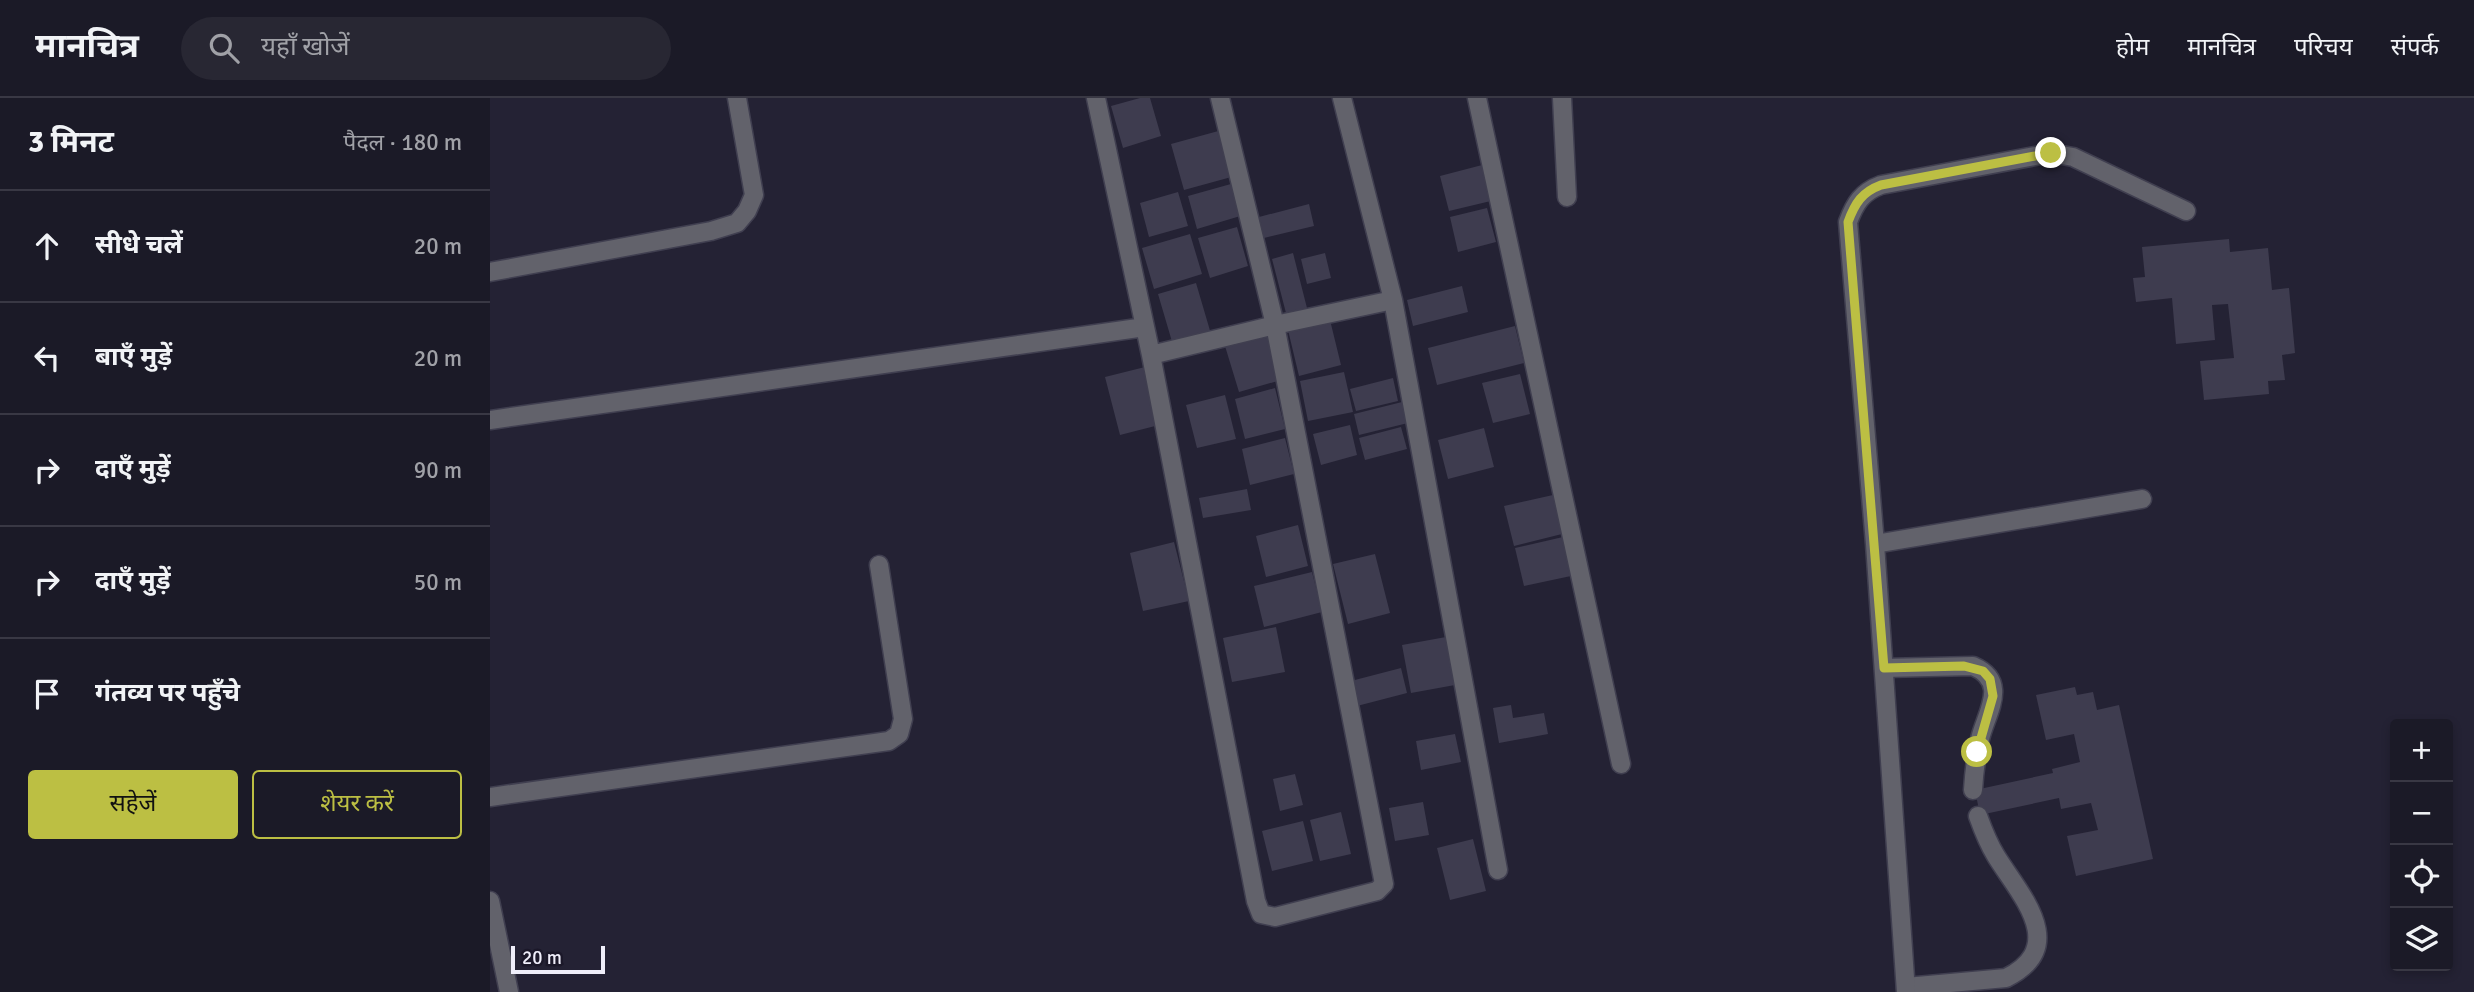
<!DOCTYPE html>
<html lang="hi">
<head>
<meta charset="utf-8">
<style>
	:root { --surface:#1b1a27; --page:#282733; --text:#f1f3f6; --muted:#a0a1a7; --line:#393844; --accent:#bcbf43 }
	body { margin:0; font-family:Signika,"Noto Sans Devanagari",sans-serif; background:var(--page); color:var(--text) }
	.controls { position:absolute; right:21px; bottom:21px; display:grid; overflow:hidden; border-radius:7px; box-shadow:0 4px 10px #0003 }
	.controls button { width:63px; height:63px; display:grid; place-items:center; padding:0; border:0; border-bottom:2px solid var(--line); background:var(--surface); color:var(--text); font:35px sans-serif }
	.scale { position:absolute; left:21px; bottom:18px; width:94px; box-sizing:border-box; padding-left:7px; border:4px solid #efeefa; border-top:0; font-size:19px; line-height:24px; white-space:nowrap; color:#efeefa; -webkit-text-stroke:5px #1b1829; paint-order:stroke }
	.stop { position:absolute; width:21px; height:21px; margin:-16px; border:5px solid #bcbf43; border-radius:50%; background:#fff }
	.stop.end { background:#bcbf43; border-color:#fff; box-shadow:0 2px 7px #0008 }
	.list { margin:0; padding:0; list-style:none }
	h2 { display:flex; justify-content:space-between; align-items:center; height:91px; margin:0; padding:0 28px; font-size:30px }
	h2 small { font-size:23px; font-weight:400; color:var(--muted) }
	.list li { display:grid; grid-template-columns:46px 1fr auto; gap:21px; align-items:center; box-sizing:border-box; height:112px; padding:0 28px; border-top:2px solid var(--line) }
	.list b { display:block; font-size:26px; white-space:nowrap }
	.list em { font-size:23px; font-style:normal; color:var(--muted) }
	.actions { display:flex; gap:14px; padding:21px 28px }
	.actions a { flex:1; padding:16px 0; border:2px solid var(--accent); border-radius:7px; text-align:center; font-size:24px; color:var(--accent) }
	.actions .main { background:var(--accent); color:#111 }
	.icon { flex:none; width:38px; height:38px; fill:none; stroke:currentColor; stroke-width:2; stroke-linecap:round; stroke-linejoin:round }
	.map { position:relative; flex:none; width:1984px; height:894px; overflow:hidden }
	header { display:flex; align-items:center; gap:42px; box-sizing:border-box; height:98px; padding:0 35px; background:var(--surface); border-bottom:2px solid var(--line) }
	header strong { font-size:33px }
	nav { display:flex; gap:38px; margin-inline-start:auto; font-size:24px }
	.search { width:490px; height:63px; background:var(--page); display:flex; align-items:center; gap:18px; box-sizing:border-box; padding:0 24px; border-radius:38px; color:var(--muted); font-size:26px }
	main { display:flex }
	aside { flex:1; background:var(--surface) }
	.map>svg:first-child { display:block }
	.building { fill:#3e3c4f }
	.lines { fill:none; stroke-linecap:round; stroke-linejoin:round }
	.service-casing { stroke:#403f50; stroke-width:21 }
	.minor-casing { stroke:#403f50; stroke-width:21 }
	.service { stroke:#62626b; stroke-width:18 }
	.minor { stroke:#62626b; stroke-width:18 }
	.route { stroke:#bcbf43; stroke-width:9 }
</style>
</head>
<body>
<header>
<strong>मानचित्र</strong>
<div class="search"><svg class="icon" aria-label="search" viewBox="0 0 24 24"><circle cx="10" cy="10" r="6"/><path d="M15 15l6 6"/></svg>यहाँ खोजें</div>
<nav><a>होम</a><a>मानचित्र</a><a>परिचय</a><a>संपर्क</a></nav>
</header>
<main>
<aside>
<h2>3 मिनट<small>पैदल · 180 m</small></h2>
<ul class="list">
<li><svg class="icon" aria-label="ahead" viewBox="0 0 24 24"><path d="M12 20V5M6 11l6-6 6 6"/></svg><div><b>सीधे चलें</b></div><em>20 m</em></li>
<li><svg class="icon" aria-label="left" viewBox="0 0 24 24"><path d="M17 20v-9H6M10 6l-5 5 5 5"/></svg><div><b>बाएँ मुड़ें</b></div><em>20 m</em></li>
<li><svg class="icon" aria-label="right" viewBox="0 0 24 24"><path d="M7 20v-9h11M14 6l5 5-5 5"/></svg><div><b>दाएँ मुड़ें</b></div><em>90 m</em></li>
<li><svg class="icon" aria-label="right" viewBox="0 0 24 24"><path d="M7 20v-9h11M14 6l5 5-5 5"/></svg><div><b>दाएँ मुड़ें</b></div><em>50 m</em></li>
<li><svg class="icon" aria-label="arrive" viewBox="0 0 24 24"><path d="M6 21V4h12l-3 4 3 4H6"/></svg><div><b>गंतव्य पर पहुँचे</b></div></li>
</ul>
<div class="actions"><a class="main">सहेजें</a><a>शेयर करें</a></div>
</aside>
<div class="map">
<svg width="1984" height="894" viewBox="0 0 1984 894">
	<rect width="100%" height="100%" fill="#242234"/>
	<!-- building -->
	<path class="building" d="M650 0H660L671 38 633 50 621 8Z
		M732 32 745 78 694 92 681 46Z
		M996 66 1005 102 959 113 950 78Z
		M748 84 757 116 707 131 698 98Z
		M688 94 698 128 659 139 650 105Z
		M819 106 824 128 774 140 769 119Z
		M997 110 1006 144 968 154 960 119Z
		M747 129 758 168 720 180 708 140Z
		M700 136 712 176 664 191 652 150Z
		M1739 141 1740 154 1778 150 1782 192 1799 190 1805 255 1792 257 1795 282 1778 283 1779 296 1714 302 1710 263 1744 260 1738 206 1722 207 1725 242 1686 246 1682 200 1646 204 1643 180 1655 179 1652 149Z
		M803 155 817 210 796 215 782 161Z
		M835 155 841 180 817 186 811 161Z
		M706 185 721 236 683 247 668 196Z
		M972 188 978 214 923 228 917 202Z
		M840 222 851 267 809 278 798 232Z
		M1025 228 1034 265 947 287 938 250Z
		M778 236 791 282 749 294 735 248Z
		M655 269 669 327 630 337 615 279Z
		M854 274 863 314 818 323 810 283Z
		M1030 276 1040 316 1003 325 992 285Z
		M903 280 908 303 866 313 860 291Z
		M785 290 795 331 755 341 745 301Z
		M735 297 746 341 707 350 696 307Z
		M912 304 918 325 869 337 864 316Z
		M860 327 867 357 831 367 823 336Z
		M911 329 917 351 875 362 869 340Z
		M994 330 1004 369 958 381 948 342Z
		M795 340 804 376 760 387 752 351Z
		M757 391 761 412 713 420 709 400Z
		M1063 397 1072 436 1024 448 1014 408Z
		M808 427 818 468 776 479 766 438Z
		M1073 439 1081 478 1034 488 1025 450Z
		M684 444 699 503 653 513 640 455Z
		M885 456 900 515 858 526 843 466Z
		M822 474 832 514 774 529 764 488Z
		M786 529 795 574 742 584 733 540Z
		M956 539 965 587 921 595 912 547Z
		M911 570 917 595 867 608 861 583Z
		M1585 589 1587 597 1603 594 1607 612 1629 607 1663 761 1586 778 1577 738 1608 732 1601 705 1571 711 1569 700 1490 717 1485 692 1563 675 1562 671 1590 664 1584 636 1556 642 1546 597Z
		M1021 607 1023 620 1054 615 1058 636 1009 645 1003 610Z
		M965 636 971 664 931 672 926 643Z
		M805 676 813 707 790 713 783 681Z
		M933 704 939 737 905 743 899 710Z
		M851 714 861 756 830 763 820 722Z
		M813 723 823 763 782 773 772 733Z
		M983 741 996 793 960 802 947 750Z"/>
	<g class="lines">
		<defs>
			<path id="service" d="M1394 570 1483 568C1520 584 1496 615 1490 641 1486 658 1484 675 1483 692
				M1416 889 1516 880C1580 848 1530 797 1506 758 1498 745 1493 732 1488 718"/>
			<path id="minor" d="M606 0 661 257 766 803 771 816 785 819 887 793 894 786 785 227 730 0
				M852 0 903 202 1008 772
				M987 0 1131 666
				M1072 0 1077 99
				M0 174 221 133 247 125 257 113 264 97 247 0
				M661 257 785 227 903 202
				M0 322 655 229
				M1385 446 1652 401
				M0 699 399 643 409 636 413 621 389 467
				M0 803 19 894
				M1416 894 1385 446 1358 124C1365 105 1372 94 1391 87L1561 55 1583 59 1696 113"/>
		</defs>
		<!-- service casing -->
		<use href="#service" class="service-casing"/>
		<!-- minor casing -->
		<use href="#minor" class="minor-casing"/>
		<!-- service -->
		<use href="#service" class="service"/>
		<!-- minor -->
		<use href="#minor" class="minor"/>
	</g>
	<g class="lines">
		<!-- route -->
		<path class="route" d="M1487 654 1503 598 1500 581 1493 573 1474 568 1394 570 1358 124C1365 105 1372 94 1391 87L1561 55"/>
	</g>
</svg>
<div class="controls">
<button>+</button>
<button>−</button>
<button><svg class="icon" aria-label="locate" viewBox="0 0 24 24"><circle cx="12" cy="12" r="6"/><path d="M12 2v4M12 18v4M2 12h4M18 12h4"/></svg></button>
<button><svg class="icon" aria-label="layers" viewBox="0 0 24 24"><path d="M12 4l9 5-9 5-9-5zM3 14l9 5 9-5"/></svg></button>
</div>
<div class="scale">20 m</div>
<div class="stop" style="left:1487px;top:654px"></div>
<div class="stop end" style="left:1561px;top:55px"></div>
</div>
</main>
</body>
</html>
